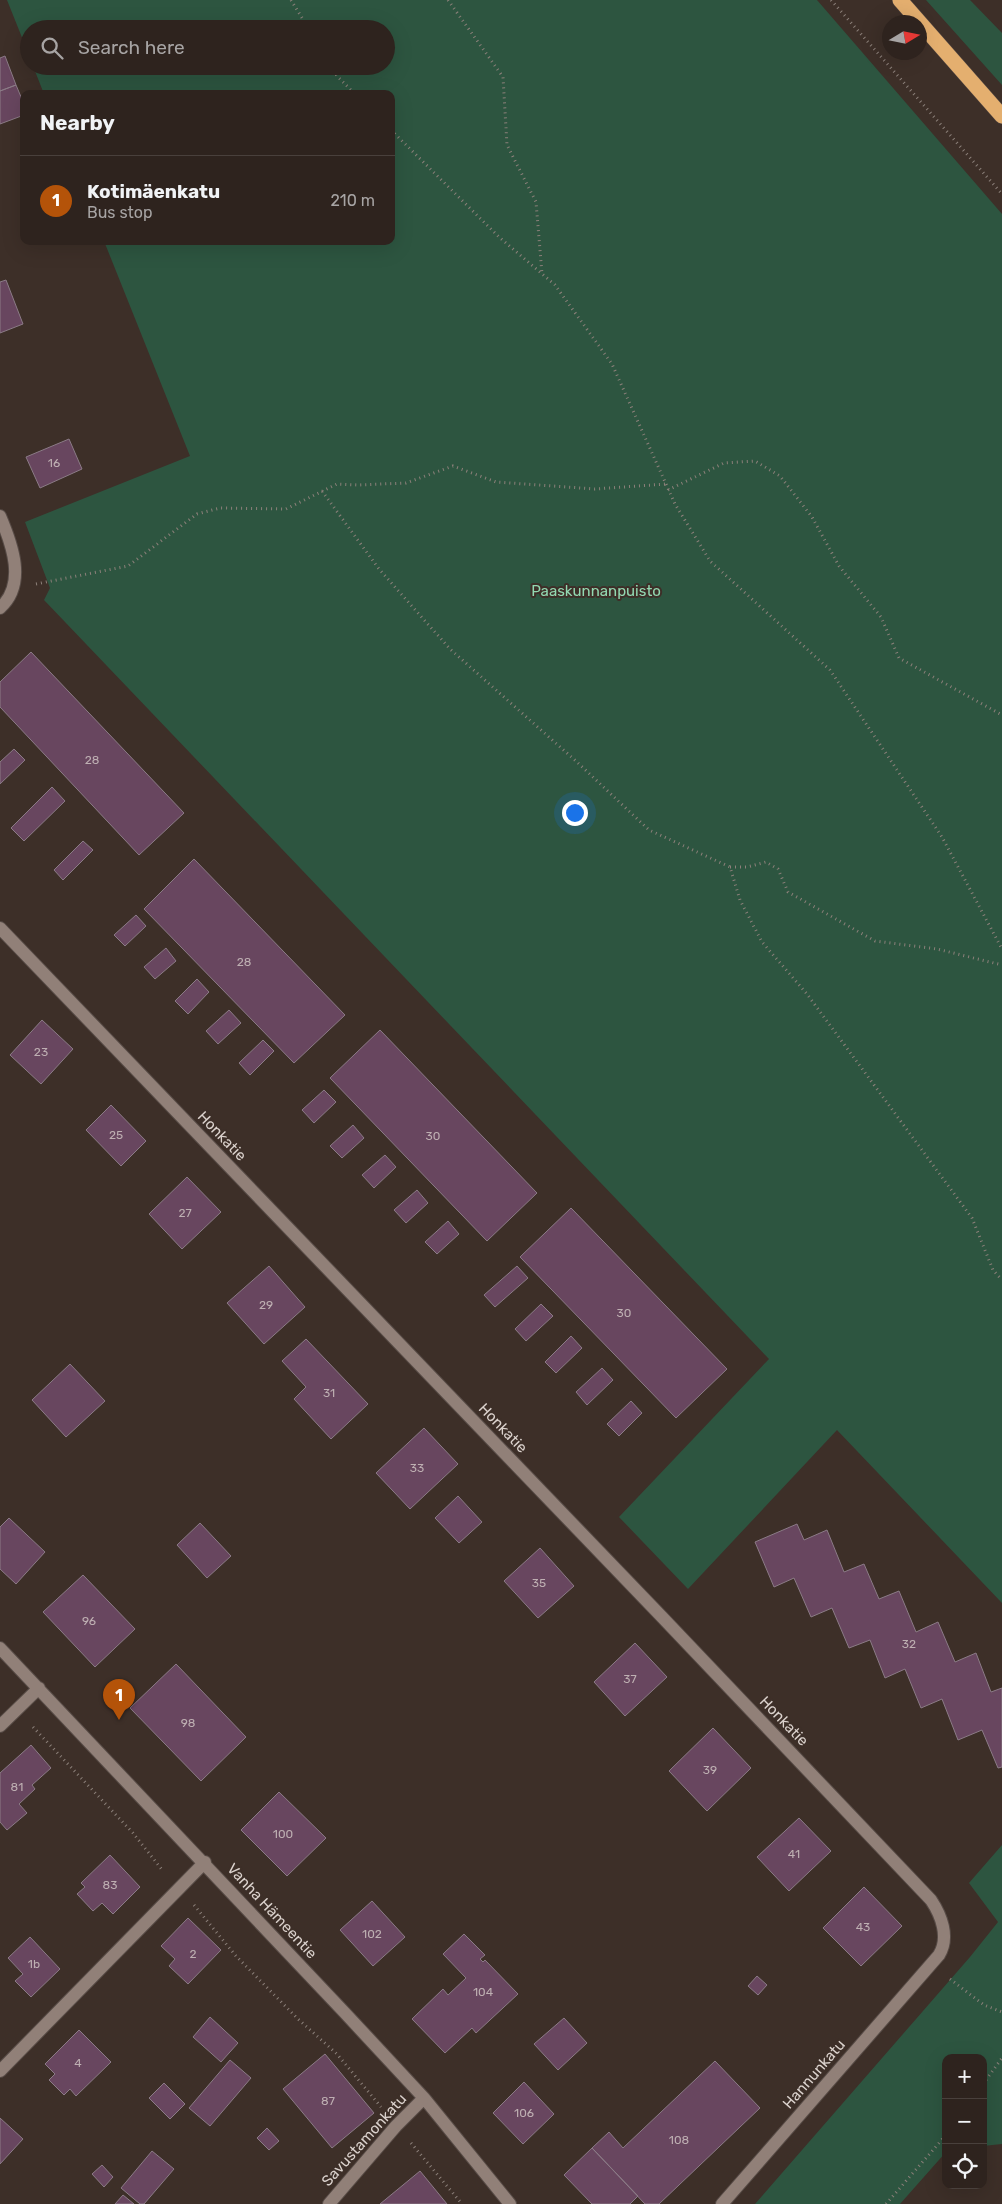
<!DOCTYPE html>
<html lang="en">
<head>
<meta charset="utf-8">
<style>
	:root { --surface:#2e231e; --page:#362b27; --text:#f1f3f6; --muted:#a7a4a4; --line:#49403c; --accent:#b45309 }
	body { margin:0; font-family:Rubik,sans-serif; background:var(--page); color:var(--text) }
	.controls { position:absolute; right:15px; bottom:15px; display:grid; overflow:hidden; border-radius:10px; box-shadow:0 5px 20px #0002 }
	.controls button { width:45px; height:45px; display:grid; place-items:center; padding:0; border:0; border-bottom:1px solid var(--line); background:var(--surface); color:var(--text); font:25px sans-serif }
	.compass { position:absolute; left:882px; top:15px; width:45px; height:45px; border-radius:50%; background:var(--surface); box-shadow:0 5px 20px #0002; rotate:80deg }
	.you { position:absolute; left:574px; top:812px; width:18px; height:18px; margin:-12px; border:4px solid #fff; border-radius:50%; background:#1a73e8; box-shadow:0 0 0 8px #1a73e833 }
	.badge { display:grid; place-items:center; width:32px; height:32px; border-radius:50%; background:var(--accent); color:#fff; font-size:16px; font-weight:700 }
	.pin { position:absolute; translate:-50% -41px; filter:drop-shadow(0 1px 2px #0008) }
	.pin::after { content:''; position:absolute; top:26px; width:18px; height:15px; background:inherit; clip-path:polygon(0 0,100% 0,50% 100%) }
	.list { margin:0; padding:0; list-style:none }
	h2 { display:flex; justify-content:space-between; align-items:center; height:65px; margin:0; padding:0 20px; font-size:21px }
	h2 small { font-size:16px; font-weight:400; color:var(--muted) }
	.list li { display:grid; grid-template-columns:32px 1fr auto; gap:15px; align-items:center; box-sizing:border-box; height:90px; padding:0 20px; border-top:1px solid var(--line) }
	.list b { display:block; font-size:19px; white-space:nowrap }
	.list p { margin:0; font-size:16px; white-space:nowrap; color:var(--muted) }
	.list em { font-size:16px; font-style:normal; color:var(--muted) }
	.icon { flex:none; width:28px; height:28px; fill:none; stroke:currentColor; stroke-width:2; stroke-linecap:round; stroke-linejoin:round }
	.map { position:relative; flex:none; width:1002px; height:2204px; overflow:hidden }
	.search { position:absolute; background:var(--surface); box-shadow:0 5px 20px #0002; left:20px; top:20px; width:375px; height:55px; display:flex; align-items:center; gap:12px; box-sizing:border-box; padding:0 18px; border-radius:28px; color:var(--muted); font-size:19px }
	.panel { position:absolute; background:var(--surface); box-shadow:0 5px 20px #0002; left:20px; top:90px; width:375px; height:155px; border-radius:10px }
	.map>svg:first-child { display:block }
	.green { fill:#2d5540 }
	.building { fill:#68465f; stroke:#8b7b86 }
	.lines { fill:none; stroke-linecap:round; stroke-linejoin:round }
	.minor-casing { stroke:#574b46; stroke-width:14 }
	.highway-casing { stroke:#574b46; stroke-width:16 }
	.path { stroke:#8c807a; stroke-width:3; stroke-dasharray:1 4; stroke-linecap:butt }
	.minor { stroke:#918078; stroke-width:12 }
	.highway { stroke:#e4af6f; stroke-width:15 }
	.labels { text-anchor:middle; stroke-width:4; stroke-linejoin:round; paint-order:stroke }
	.number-label { font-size:12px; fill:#beafb2 }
	.park-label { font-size:15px; fill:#92d8b1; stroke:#3d2f28 }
	.street-label { font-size:15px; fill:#dbd2cd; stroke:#3d2f28 }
</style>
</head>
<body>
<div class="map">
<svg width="1002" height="2204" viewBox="0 0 1002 2204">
	<rect width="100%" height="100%" fill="#3d2f28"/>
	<!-- green -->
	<path class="green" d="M7 0H817L1002 214V1603L837 1430 688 1589 619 1517 769 1359 44 600 50 588 25 522 190 456 104 241H391V94H44L33 66H386V29H29V55Z
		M926 0H970L1002 33V85Z
		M1002 1845V2144L983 2146V2058H946V2152L900 2204H755L970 1957 998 1922 969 1883Z"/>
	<!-- building -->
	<path class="building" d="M5 56 16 85 0 91V58Z
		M16 85 24 104V115L0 124V91Z
		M6 280 23 324 0 333V282Z
		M69 439 82 469 40 488 26 457Z
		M31 652 184 813 139 855 0 707V682Z
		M14 749 25 760 0 784V762Z
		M52 787 65 801 24 841 11 828Z
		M83 841 93 850 63 880 54 870Z
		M194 859 345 1015 294 1063 144 909Z
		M136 915 146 926 125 946 114 935Z
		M166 948 176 961 155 979 144 967Z
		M197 979 209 992 188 1014 175 1001Z
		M229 1010 241 1023 218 1044 206 1031Z
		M42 1020 73 1049 41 1084 10 1055Z
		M380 1030 537 1193 487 1241 330 1078Z
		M263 1040 274 1051 250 1075 239 1063Z
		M324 1090 336 1102 314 1123 302 1110Z
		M111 1105 146 1141 121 1166 86 1130Z
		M353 1125 364 1138 342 1158 330 1146Z
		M385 1155 396 1167 374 1188 362 1175Z
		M187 1177 221 1212 182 1249 149 1214Z
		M417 1190 428 1203 406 1223 394 1210Z
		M571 1208 727 1369 676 1418 520 1257Z
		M448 1221 459 1234 437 1254 425 1242Z
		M269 1266 305 1307 264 1344 227 1303Z
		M517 1266 528 1278 495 1307 484 1295Z
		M541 1304 553 1316 526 1341 515 1329Z
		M571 1336 582 1348 556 1373 545 1362Z
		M306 1339 368 1404 331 1439 294 1399 306 1387 282 1361Z
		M70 1364 105 1401 66 1437 32 1400Z
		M602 1368 613 1380 587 1405 576 1392Z
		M631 1401 642 1413 619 1436 607 1424Z
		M424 1428 458 1464 410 1509 376 1473Z
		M458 1496 482 1522 459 1543 435 1518Z
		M9 1518 45 1552 16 1584 0 1569V1527Z
		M200 1523 231 1556 207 1578 177 1545Z
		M797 1524 804 1540 827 1530 844 1572 864 1564 879 1599 899 1591 916 1632 938 1622 955 1662 976 1653 991 1692 1002 1688V1767L998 1768 982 1730 958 1740 942 1699 921 1708 905 1669 885 1678 870 1640 849 1648 832 1608 811 1617 794 1578 774 1587 755 1542Z
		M540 1548 574 1586 538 1618 504 1581Z
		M83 1575 135 1629 95 1667 43 1612Z
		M635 1643 667 1677 625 1716 594 1682Z
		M176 1664 246 1737 201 1781 130 1708Z
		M713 1728 751 1768 707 1811 669 1771Z
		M31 1745 51 1768 32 1785 35 1789 19 1804 27 1813 7 1830 0 1822V1773Z
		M279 1792 326 1838 287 1876 241 1830Z
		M799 1818 831 1851 789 1891 757 1857Z
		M110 1855 140 1887 113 1914 102 1903 93 1911 77 1894 85 1887 81 1883Z
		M864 1887 902 1926 861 1966 823 1928Z
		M372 1901 405 1937 373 1966 340 1930Z
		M188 1918 221 1950 188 1984 169 1966 175 1959 161 1946Z
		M464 1934 485 1955 480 1959 483 1962 485 1960 518 1994 476 2033 472 2028 445 2053 412 2019 443 1989 448 1995 466 1978 443 1954Z
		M30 1937 60 1969 31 1997 15 1981 23 1974 8 1958Z
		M757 1976 767 1985 758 1995 748 1986Z
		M210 2017 238 2043 221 2062 193 2037Z
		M564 2018 587 2043 558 2070 534 2044Z
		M79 2030 111 2062 76 2096 70 2089 64 2095 49 2080 55 2074 45 2064Z
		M325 2054 374 2113 332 2148 283 2089Z
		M230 2060 251 2078 210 2126 189 2108Z
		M715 2061 760 2108 659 2204H645L592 2148 609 2132 623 2148Z
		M524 2082 554 2114 523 2144 493 2113Z
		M164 2083 185 2104 170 2119 149 2098Z
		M0 2118 23 2139 0 2164Z
		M267 2128 279 2141 269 2150 257 2138Z
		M592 2148 638 2196 630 2204H592L564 2175Z
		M152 2151 174 2169 144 2204H140L121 2188Z
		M102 2165 113 2177 104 2187 92 2174Z
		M420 2171 447 2204H380Z
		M123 2195 134 2204H115Z"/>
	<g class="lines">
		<defs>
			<path id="minor" d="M0 516C12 544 27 584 0 608
				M0 928 662 1617 931 1900C941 1915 950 1937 939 1955L722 2204
				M0 1648 345 2013 424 2098 510 2204
				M0 1726 39 1688
				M0 2071 205 1862
				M329 2204 396 2126 424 2098"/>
			<path id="highway" d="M900 0 1002 116"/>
		</defs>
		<!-- minor casing -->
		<use href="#minor" class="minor-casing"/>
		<!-- highway casing -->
		<use href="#highway" class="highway-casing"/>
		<!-- path -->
		<path class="path" d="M291 0 309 29
			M448 0 503 77 507 145 536 202 542 274
			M831 0 1002 194
			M331 66 337 76 355 94
			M391 130 499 237 555 285 612 364 675 504 710 561 830 670 942 837 1002 949
			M668 490 724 463 755 461 780 476 812 517 839 566 881 617 899 658 1002 715
			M322 491 379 569 450 649 577 762 649 830 730 867 740 900 762 942 807 994 972 1218 993 1270 1002 1280
			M36 584 128 566 197 514 220 508 286 509 337 484 358 485 406 483 453 466 496 482 595 489 666 484
			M730 867H747L766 862 778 869 788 892 875 941 937 949 1002 965
			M33 1727 133 1833 163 1871
			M194 1905 236 1956 298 2019 337 2054 381 2107
			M950 1979 984 2005 1002 2012
			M983 2084 1002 2058
			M411 2143 462 2204
			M886 2204 946 2135"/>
		<!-- minor -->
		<use href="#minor" class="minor"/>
		<!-- highway -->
		<use href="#highway" class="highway"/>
	</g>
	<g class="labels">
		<!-- number labels -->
		<g class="number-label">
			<text x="54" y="467">16</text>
			<text x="92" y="764">28</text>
			<text x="244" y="966">28</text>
			<text x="41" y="1056">23</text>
			<text x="116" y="1139">25</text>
			<text x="433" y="1140">30</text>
			<text x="185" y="1217">27</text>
			<text x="266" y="1309">29</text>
			<text x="624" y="1317">30</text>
			<text x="329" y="1397">31</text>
			<text x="417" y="1472">33</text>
			<text x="539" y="1587">35</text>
			<text x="89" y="1625">96</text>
			<text x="909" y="1648">32</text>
			<text x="630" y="1683">37</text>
			<text x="188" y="1727">98</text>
			<text x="710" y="1774">39</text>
			<text x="17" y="1791">81</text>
			<text x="283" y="1838">100</text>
			<text x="794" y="1858">41</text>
			<text x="110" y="1889">83</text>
			<text x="863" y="1931">43</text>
			<text x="372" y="1938">102</text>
			<text x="193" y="1958">2</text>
			<text x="34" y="1968">1b</text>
			<text x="483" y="1996">104</text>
			<text x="78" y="2067">4</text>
			<text x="328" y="2105">87</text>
			<text x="524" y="2117">106</text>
			<text x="679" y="2144">108</text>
		</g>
		<!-- park labels -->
		<g class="park-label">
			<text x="596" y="596">Paaskunnanpuisto</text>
		</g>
		<!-- street labels -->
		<g class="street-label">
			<text transform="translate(222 1136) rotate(46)" y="5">Honkatie</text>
			<text transform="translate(503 1428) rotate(46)" y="5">Honkatie</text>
			<text transform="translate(784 1721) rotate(46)" y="5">Honkatie</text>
			<text transform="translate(272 1911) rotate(47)" y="5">Vanha Hämeentie</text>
			<text transform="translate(814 2074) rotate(-49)" y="5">Hannunkatu</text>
			<text transform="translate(364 2140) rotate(-48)" y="5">Savustamonkatu</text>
		</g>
	</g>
</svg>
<div class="controls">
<button>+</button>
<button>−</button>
<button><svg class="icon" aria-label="locate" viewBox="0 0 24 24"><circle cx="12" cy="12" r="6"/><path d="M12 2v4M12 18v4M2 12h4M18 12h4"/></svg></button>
</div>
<svg class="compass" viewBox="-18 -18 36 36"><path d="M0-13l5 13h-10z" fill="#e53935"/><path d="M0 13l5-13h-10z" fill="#a7a4a4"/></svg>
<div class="you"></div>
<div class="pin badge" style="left:119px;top:1720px">1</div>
<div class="search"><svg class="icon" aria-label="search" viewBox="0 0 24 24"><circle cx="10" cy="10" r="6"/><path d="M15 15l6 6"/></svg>Search here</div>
<section class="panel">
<h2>Nearby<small></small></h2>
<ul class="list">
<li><span class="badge">1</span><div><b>Kotimäenkatu</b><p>Bus stop</p></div><em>210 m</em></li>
</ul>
</section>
</div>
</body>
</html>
